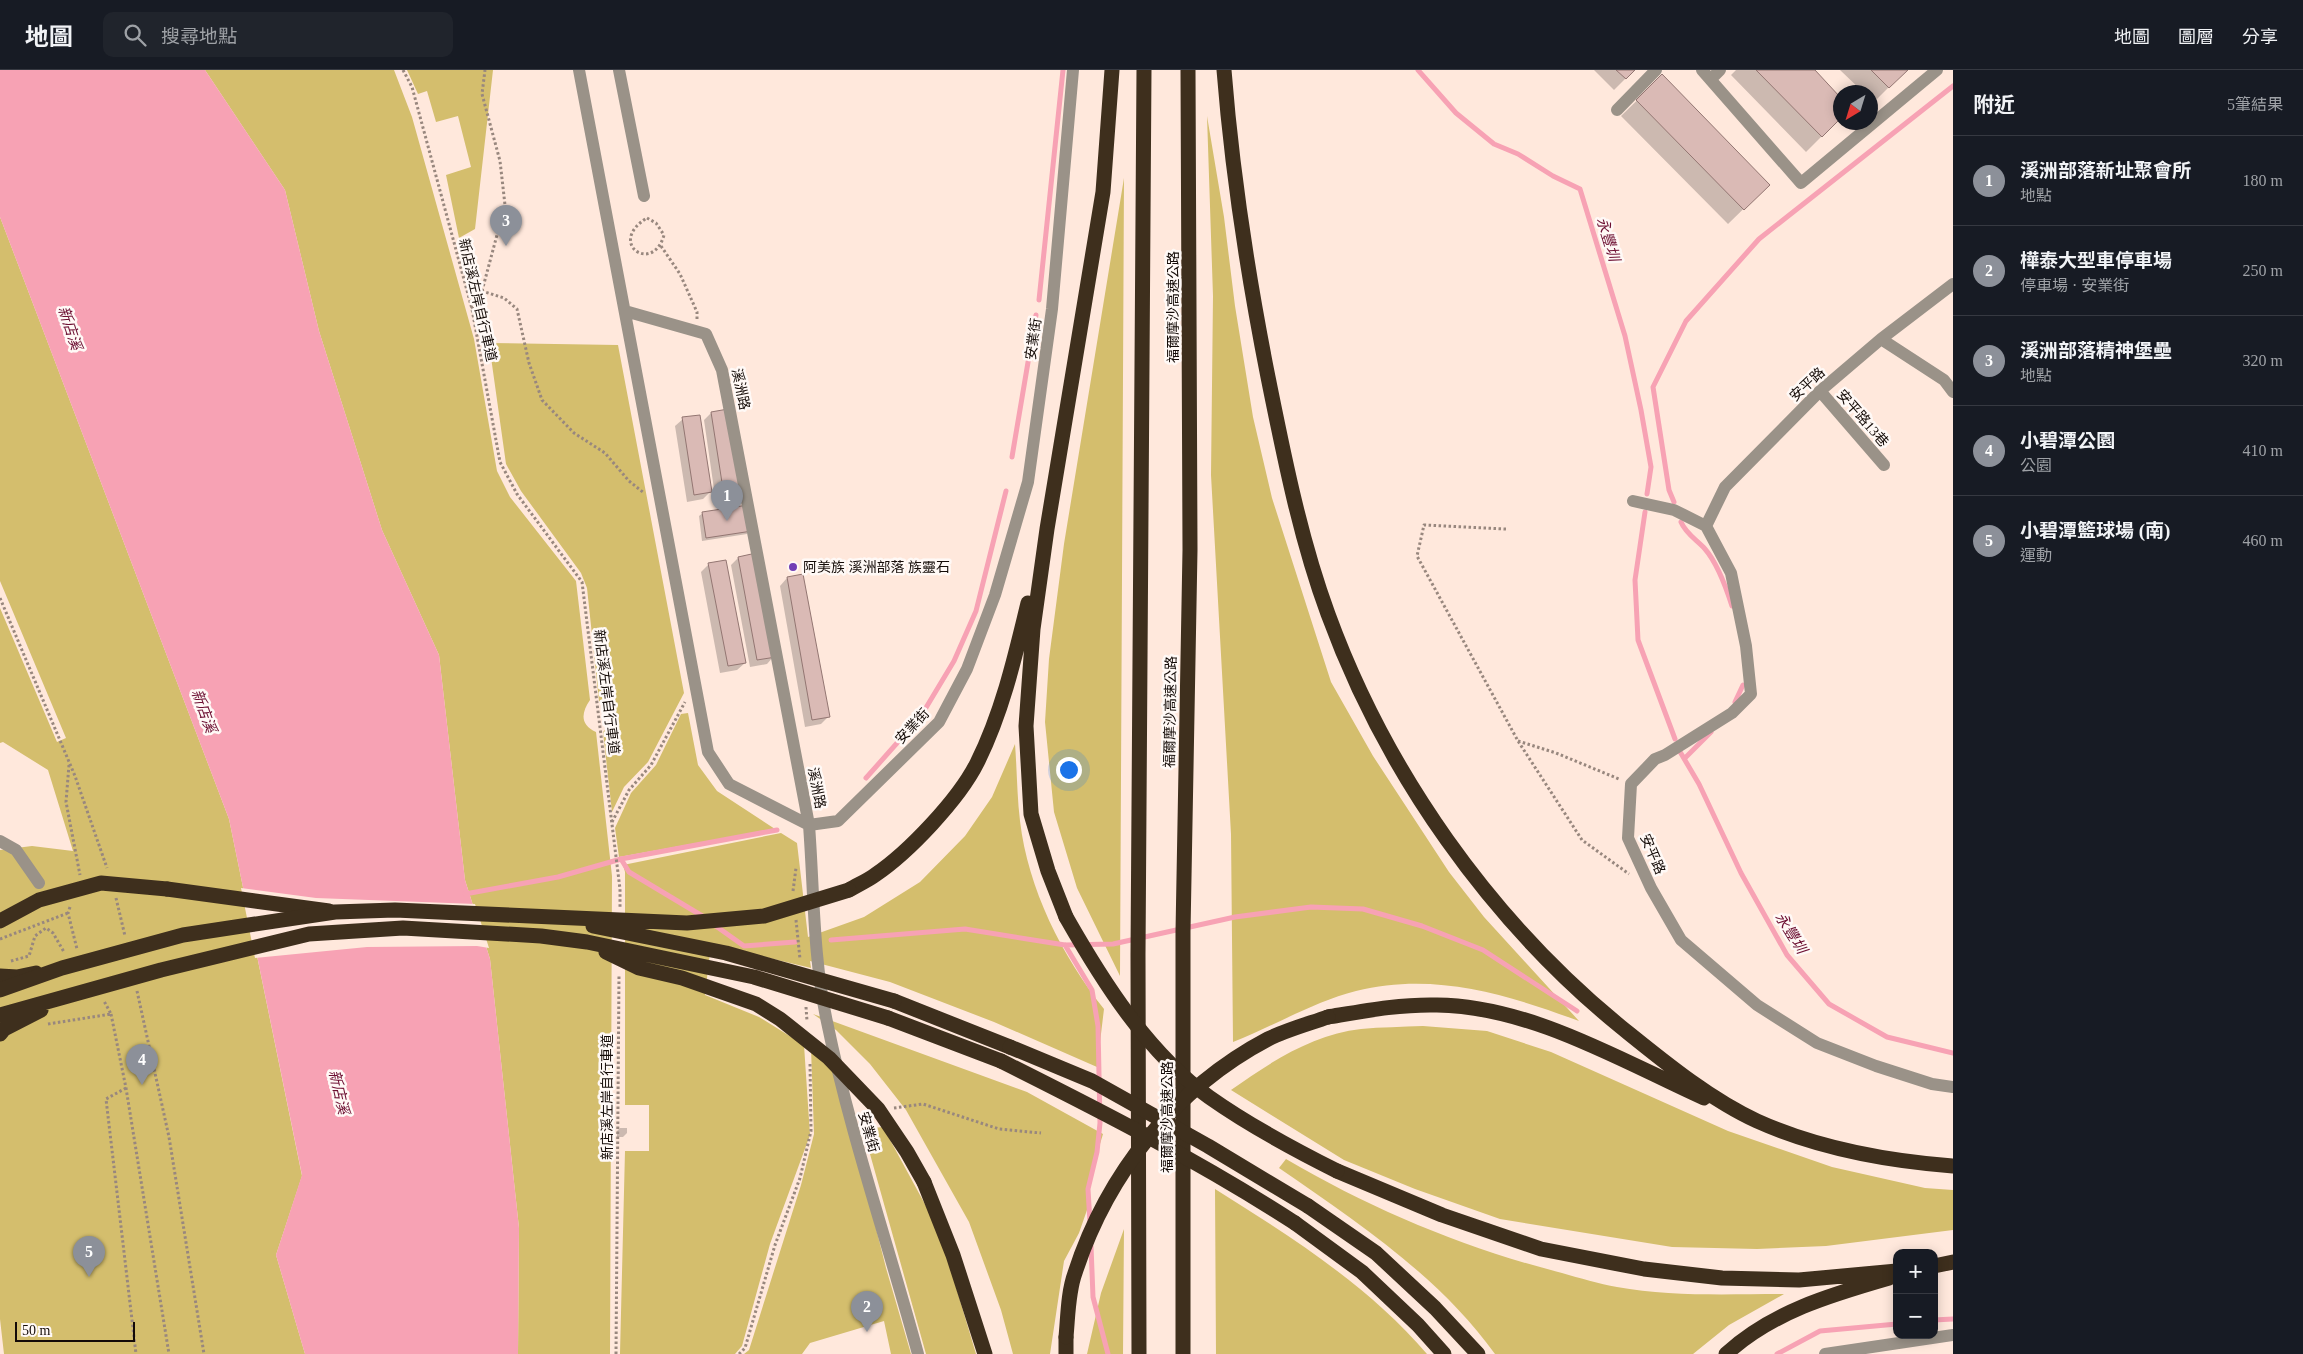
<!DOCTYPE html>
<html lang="zh-TW">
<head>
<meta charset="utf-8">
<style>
	:root { --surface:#171b24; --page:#20242c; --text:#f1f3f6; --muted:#9ea1a6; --line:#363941; --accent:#8c9099 }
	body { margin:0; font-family:"Times New Roman","Noto Sans TC",serif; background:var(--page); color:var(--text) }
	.controls { position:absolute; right:15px; bottom:15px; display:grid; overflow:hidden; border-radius:10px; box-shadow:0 2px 12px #0003 }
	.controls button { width:45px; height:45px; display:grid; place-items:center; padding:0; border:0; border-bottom:1px solid var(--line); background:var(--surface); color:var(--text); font:25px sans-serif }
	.compass { position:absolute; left:1833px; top:15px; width:45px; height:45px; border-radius:50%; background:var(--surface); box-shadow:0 2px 12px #0003; rotate:218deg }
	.scale { position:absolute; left:15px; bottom:12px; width:120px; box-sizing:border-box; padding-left:5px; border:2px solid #140b07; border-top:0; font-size:14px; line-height:18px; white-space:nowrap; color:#140b07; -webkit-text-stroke:4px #fff9f6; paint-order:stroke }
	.you { position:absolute; left:1068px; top:699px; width:18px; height:18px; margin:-12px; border:4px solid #fff; border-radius:50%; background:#1a73e8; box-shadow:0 0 0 8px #1a73e833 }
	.badge { display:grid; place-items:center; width:32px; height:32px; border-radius:50%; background:var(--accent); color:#fff; font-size:16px; font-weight:700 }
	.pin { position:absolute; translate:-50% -41px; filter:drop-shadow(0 1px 2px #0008) }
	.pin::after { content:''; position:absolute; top:26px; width:18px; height:15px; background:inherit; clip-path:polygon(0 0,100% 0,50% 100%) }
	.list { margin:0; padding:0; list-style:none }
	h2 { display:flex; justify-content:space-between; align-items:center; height:65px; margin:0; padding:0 20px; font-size:21px }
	h2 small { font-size:16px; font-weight:400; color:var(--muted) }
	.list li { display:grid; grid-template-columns:32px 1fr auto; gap:15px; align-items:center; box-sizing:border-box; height:90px; padding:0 20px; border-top:1px solid var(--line) }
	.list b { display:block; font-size:19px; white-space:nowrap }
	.list p { margin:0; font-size:16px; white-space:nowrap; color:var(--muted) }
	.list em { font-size:16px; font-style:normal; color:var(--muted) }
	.icon { flex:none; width:28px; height:28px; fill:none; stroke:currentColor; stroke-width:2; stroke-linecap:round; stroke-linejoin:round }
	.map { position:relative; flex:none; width:1953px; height:1284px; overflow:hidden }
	header { display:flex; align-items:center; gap:30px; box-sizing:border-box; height:70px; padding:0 25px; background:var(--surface); border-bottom:1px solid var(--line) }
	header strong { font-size:24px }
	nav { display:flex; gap:28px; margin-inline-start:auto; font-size:18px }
	.search { width:350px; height:45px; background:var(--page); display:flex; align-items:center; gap:12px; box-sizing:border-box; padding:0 18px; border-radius:10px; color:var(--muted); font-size:19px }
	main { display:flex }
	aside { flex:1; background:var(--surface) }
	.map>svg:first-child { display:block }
	.green { fill:#d4be6d }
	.water { fill:#f7a2b4 }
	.pier { fill:#ffe8dc }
	.shadow { fill:#0003 }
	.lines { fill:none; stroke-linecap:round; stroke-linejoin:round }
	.stream { stroke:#f7a2b4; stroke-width:5 }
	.building { fill:#dabab5; stroke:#937672 }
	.path { stroke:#98877e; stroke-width:3; stroke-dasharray:2.5 2.5; stroke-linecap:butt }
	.minor { stroke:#9a9288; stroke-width:12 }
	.highway { stroke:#3e2f1d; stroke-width:15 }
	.highway-bridge { stroke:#3e2f1d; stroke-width:15 }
	.poi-dot { fill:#713eb5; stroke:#fff9f6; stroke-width:2 }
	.labels { text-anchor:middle; stroke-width:5; stroke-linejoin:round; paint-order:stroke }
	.street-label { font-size:14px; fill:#140b07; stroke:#fff9f6 }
	.poi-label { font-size:14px; fill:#140b07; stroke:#fff9f6; text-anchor:start }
	.water-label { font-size:15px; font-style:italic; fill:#6c0e31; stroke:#fff9f6 }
</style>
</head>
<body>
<header>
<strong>地圖</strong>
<div class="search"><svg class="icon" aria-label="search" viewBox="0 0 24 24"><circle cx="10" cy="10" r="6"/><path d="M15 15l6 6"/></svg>搜尋地點</div>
<nav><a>地圖</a><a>圖層</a><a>分享</a></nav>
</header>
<main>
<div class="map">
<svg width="1953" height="1284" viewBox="0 0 1953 1284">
	<rect width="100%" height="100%" fill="#ffe8dc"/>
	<!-- green -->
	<path class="green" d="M205 0H394L412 47 474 269 497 401 510 427 576 511 590 630C581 643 580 655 596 662L612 806 610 1284H518L519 1158 490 889 465 810 439 585 382 460 319 261 285 120Z
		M407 0H493L475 159 459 168 446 105 471 97 458 46 436 52 427 21 418 24Z
		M1207 46 1224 147 1235 236 1253 347 1272 428 1331 612 1373 686 1449 802 1484 847 1579 951C1506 924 1434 902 1356 921 1313 932 1274 956 1233 972L1231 764 1211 405 1213 226Z
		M1124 108 1120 906 1077 818 1054 742 1045 652 1049 589 1064 474Z
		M0 147 229 749 302 1106 276 1185 305 1284H4L0 1249V780L32 776 73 781 48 700 3 672 0 673V538L57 672 66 668 0 511Z
		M489 273 618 275 684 623 648 692 624 717 612 742 603 662 610 655 614 645 609 636 599 631 587 518 581 503 521 421 506 394Z
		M688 643 698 695 717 721 775 759 619 787 615 758 631 723 656 695 681 644Z
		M1015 674C1017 700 1017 726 1020 751 1028 819 1062 886 1104 939L1097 997 994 952 890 912 810 891 811 898 711 874 705 925 759 947 804 975 810 1065 770 1174 742 1276 735 1284H620L625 1081H649V1035H625V802L623 795 781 763 797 773 808 867 864 847 920 812 965 766 992 727Z
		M813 944 1027 1022 1103 1064 1087 1117V1140L1079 1163 1064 1191 1050 1284H1013L1001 1240 969 1152 906 1040 870 994 836 960Z
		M1423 956 1487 961 1551 982 1728 1061 1832 1097 1925 1118 1953 1120V1160L1826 1176 1757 1179 1672 1177 1500 1149 1415 1119 1344 1090 1231 1020C1269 993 1313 964 1361 959 1381 957 1402 957 1423 956Z
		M811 978 836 999 886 1198 911 1284H891L884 1251 810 1273 802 1284H744L749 1280 801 1115 814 1064Z
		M883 1057 939 1160 976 1284H926L863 1059Z
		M1286 1089C1373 1140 1464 1178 1562 1203 1580 1208 1599 1214 1617 1217 1670 1227 1730 1224 1784 1224L1729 1255 1693 1284H1495C1439 1206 1357 1152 1279 1098Z
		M1215 1119C1290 1166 1369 1216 1427 1284H1216Z
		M1124 1159 1123 1284H1087L1101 1223Z"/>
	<!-- water -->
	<path class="water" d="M0 0H205L285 120 319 261 382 460 439 585 465 810 490 889 519 1158 518 1284H305L276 1185 302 1105 229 749 0 147Z"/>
	<!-- pier -->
	<path class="pier" d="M241 818 316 828 475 834 489 878 477 876 367 877 255 888Z"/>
	<!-- shadow -->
	<path class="shadow" d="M1594 0H1634L1614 20Z
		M1736 0H1813L1840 28V48L1806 82 1731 5Z
		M1840 0H1906L1873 33 1870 30V22H1863Z
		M1662 6 1768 115 1728 154 1621 46Z
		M711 343 739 416 732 424 715 426 704 350Z
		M683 349 710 422 703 429 687 432 675 356Z
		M747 437V464L702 471 699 446 703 443Z
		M755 485 774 586 767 594 750 597 731 495 738 488Z
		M709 494 745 593 737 600 720 603 701 502Z
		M787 508 829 646 821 654 805 657 780 516Z
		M620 1058H627V1063L623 1067H617V1061Z"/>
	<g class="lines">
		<!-- stream -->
		<path class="stream" d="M1418 0 1456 43 1494 74 1518 84 1553 106 1580 119 1625 266 1641 340 1651 397 1647 424
			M1039 230 1063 0
			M1012 387 1036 245
			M1674 432 1669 420 1653 317 1686 251 1759 169 1953 16
			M1645 442 1635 510 1638 570 1675 669
			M1681 452C1686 464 1697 470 1705 479 1718 494 1726 517 1732 536
			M1735 632 1743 615
			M1679 680 1699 714 1741 803 1787 885 1829 934 1887 967 1953 983
			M1685 688 1711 662
			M866 708 921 646 954 591 976 541 1006 421
			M621 789 629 802 704 847
			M465 824 558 807 621 789 777 760
			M713 854 744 876 795 872
			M831 870 965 859 1065 875 1113 874 1235 847 1311 837 1363 839 1422 856 1483 880 1577 941
			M1065 875 1092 920 1098 956 1100 1053 1097 1082 1088 1119 1090 1153
			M1091 1176 1093 1227 1108 1284
			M1934 1250 1953 1249
			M1777 1284 1820 1261 1897 1254"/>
	</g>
	<!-- building -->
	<path class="building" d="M1616 0H1635L1626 9Z
		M1756 0H1815L1840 27V49L1822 67Z
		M1871 0H1908L1889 18Z
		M1662 4 1770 115 1744 140 1636 30Z
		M728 339 740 417 723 419 711 342Z
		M700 345 712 422 694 425 682 347Z
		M748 435 752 461 706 468 702 442Z
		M756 483 776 587 757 590 738 487Z
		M726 490 746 593 728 596 708 493Z
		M803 504 830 647 812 650 787 507Z"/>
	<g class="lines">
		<!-- path -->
		<path class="path" d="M403 0 412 17 472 239 500 392 517 424 582 512 620 819V837
			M647 148 656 153 664 165C653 205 606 173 647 148Z
			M661 176 680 204 697 242V249
			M482 221 505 135 500 91 482 24 485 0
			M472 239 482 221 504 228 517 239 529 293 542 330 574 363 605 383 629 411 644 423
			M1506 459 1424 455 1417 486 1518 671 1582 770 1629 804
			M0 528 75 706 107 798
			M1518 671 1556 683 1619 709
			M69 695 66 732 80 805
			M612 752 629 720 651 695 685 632
			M793 821 796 798
			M116 828 125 866
			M70 837 68 843 77 879
			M796 850 800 889
			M0 869 68 843
			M11 891 29 886 35 866 46 858 53 863 64 882
			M137 921 169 1067 204 1284
			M806 937 807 951
			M111 944 126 1018 169 1284
			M48 954 111 944 104 931
			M126 1018 106 1029 136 1284
			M894 1038 923 1034 999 1059 1041 1063
			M616 1284 619 905
			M739 1284 745 1278 775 1175 800 1108 811 1061 810 992"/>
		<!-- minor -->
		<path class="minor" d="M579 0 708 682 729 714 809 755
			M619 0 644 126
			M1702 0 1801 113 1937 0
			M1711 9 1720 0
			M1617 40 1656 0
			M625 241 706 264 722 300 809 755
			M1881 269 1944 310 1953 322
			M1820 321 1884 395
			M1633 431 1674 440 1706 456 1731 503 1746 576 1751 624 1732 643 1665 685 1655 689 1631 714 1628 768 1651 818 1681 870 1757 935 1817 973 1876 996 1932 1014 1953 1017
			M1706 456 1725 417 1820 321 1881 269 1953 214
			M0 771 16 780 39 813
			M918 1284C888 1173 850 1064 827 952 813 887 814 821 809 755L838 751 939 652 967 599 995 525 1028 412 1052 239 1073 0
			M1825 1284 1953 1265"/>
		<!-- highway -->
		<path class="highway" d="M1224 0C1232 102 1248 206 1268 307 1284 386 1300 468 1328 544 1386 703 1490 850 1621 957 1662 990 1709 1029 1757 1051 1817 1078 1888 1091 1953 1096
			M167 819 329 841
			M849 820C857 815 867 811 875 805 909 782 959 729 977 693 1002 643 1015 587 1028 533
			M1066 847 1048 801 1031 744 1026 656 1033 559 1047 459 1103 122 1112 0
			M0 906 17 907 36 903
			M894 931 1010 977
			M1328 947C1364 941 1400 934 1437 935 1530 936 1622 991 1704 1028
			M888 948 1001 991
			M1337 1101 1442 1145 1541 1179 1644 1199 1722 1208 1799 1210 1897 1201
			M924 1112 953 1185 985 1284
			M1308 1136 1376 1183 1435 1238 1478 1284
			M1295 1153 1362 1202 1418 1255 1444 1284
			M1934 1196 1953 1192
			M1066 1267V1284
			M1139 1284 1138 885 1144 0
			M1183 1284V862L1190 480 1188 0
			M1726 1284C1772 1242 1830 1225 1889 1208"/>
		<!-- highway-bridge -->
		<path class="highway-bridge" d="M1066 847C1103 912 1147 982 1209 1027 1250 1056 1293 1079 1337 1101
			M0 851 39 830 101 813 167 819
			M593 856 726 883 894 931
			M606 882 639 898 682 908 756 934 780 949 829 988 878 1039 907 1082 924 1112
			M0 920 62 898 183 865 335 842 395 840 687 853 764 846 849 820
			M0 945 161 900 309 864 403 858 541 866 587 872 754 907 888 948
			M0 964 4 959 41 940
			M1010 977 1092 1011 1208 1076 1308 1136
			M1001 991C1101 1041 1201 1092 1295 1153
			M1066 1267C1068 1246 1068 1222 1075 1203 1107 1104 1175 1018 1268 969 1286 960 1308 954 1328 947"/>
	</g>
	<!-- markers -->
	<circle class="poi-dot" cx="793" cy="497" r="5"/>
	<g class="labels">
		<!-- street labels -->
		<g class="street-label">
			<text transform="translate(478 230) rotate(77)" y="5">新店溪左岸自行車道</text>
			<text transform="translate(1173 237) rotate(-90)" y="5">福爾摩沙高速公路</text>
			<text transform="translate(1033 269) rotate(-82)" y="5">安業街</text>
			<text transform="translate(1807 314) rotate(-43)" y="5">安平路</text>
			<text transform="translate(741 319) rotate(78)" y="5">溪洲路</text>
			<text transform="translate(1863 348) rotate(49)" y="5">安平路13巷</text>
			<text transform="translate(607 622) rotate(83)" y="5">新店溪左岸自行車道</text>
			<text transform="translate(1170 642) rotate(-89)" y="5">福爾摩沙高速公路</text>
			<text transform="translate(912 656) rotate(-47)" y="5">安業街</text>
			<text transform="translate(817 718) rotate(79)" y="5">溪洲路</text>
			<text transform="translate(1653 784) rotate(67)" y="5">安平路</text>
			<text transform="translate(607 1027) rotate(-90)" y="5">新店溪左岸自行車道</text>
			<text transform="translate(1167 1047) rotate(-90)" y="5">福爾摩沙高速公路</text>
			<text transform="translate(869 1062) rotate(74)" y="5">安業街</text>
		</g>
		<!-- poi labels -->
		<g class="poi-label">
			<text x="803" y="502">阿美族 溪洲部落 族靈石</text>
		</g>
		<!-- water labels -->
		<g class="water-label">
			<text transform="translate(1608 169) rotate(73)" y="5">永豐圳</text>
			<text transform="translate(70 258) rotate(72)" y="5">新店溪</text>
			<text transform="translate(204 641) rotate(70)" y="5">新店溪</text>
			<text transform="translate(1791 863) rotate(58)" y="5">永豐圳</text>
			<text transform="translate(339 1022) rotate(77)" y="5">新店溪</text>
		</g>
	</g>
</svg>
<div class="controls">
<button>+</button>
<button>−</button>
</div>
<svg class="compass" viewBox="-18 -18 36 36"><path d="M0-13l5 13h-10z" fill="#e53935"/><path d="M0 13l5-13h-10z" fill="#9ea1a6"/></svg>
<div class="scale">50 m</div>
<div class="you"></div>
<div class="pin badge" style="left:727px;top:451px">1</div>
<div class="pin badge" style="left:867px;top:1262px">2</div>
<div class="pin badge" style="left:506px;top:176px">3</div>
<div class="pin badge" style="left:142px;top:1015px">4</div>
<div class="pin badge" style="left:89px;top:1207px">5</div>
</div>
<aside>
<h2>附近<small>5筆結果</small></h2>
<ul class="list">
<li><span class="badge">1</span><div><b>溪洲部落新址聚會所</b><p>地點</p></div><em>180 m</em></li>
<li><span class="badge">2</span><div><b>樺泰大型車停車場</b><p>停車場 · 安業街</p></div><em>250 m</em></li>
<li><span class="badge">3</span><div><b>溪洲部落精神堡壘</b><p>地點</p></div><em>320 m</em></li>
<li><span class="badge">4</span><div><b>小碧潭公園</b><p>公園</p></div><em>410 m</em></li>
<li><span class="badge">5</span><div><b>小碧潭籃球場 (南)</b><p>運動</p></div><em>460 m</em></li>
</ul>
</aside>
</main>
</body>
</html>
